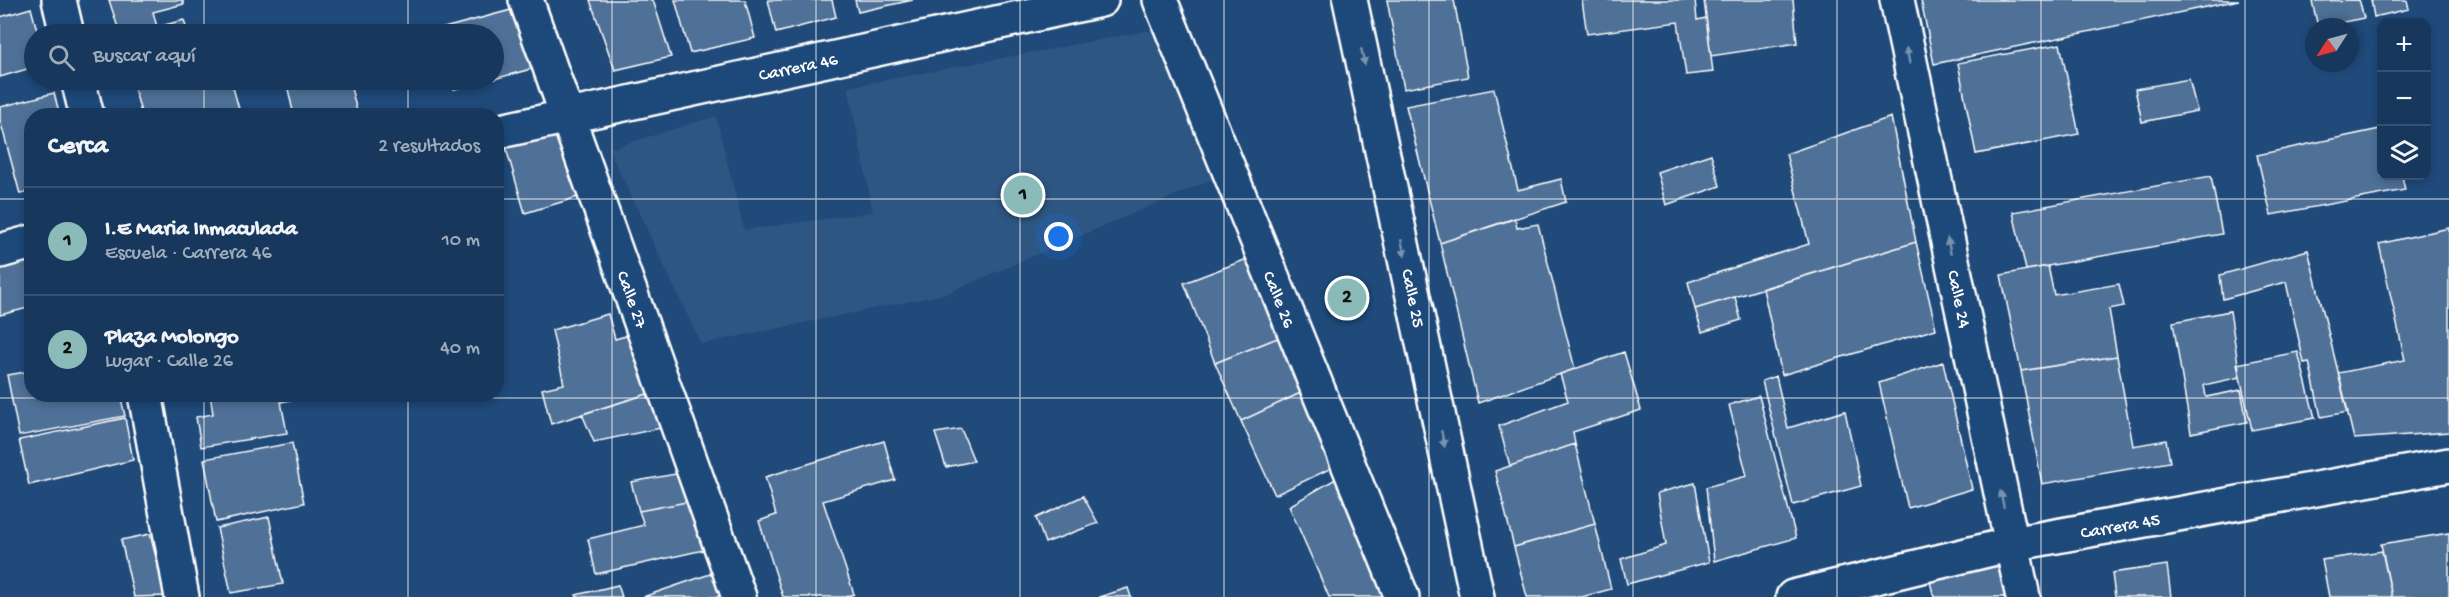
<!DOCTYPE html>
<html lang="es">
<head>
<meta charset="utf-8">
<style>
	:root { --surface:#17385c; --page:#244365; --text:#f1f3f6; --muted:#9eacbb; --line:#365272; --accent:#8bbbb9 }
	body { margin:0; font-family:"Gochi Hand",sans-serif; background:var(--page); color:var(--text) }
	.controls { position:absolute; right:18px; top:18px; display:grid; overflow:hidden; border-radius:12px; box-shadow:0 3px 9px #0003 }
	.controls button { width:54px; height:54px; display:grid; place-items:center; padding:0; border:0; border-bottom:2px solid var(--line); background:var(--surface); color:var(--text); font:30px sans-serif }
	.compass { position:absolute; left:2305px; top:18px; width:54px; height:54px; border-radius:50%; background:var(--surface); box-shadow:0 3px 9px #0003; rotate:234deg }
	.you { position:absolute; left:1059px; top:237px; width:21px; height:21px; margin:-15px; border:4px solid #fff; border-radius:50%; background:#1a73e8; box-shadow:0 0 0 9px #1a73e833 }
	.badge { display:grid; place-items:center; width:39px; height:39px; border-radius:50%; background:var(--accent); color:#111; font-size:20px; font-weight:700 }
	.pin { position:absolute; translate:-50% -50%; border:3px solid #fff; box-shadow:0 2px 6px #0006 }
	.list { margin:0; padding:0; list-style:none }
	h2 { display:flex; justify-content:space-between; align-items:center; height:78px; margin:0; padding:0 24px; font-size:26px }
	h2 small { font-size:20px; font-weight:400; color:var(--muted) }
	.list li { display:grid; grid-template-columns:39px 1fr auto; gap:18px; align-items:center; box-sizing:border-box; height:108px; padding:0 24px; border-top:2px solid var(--line) }
	.list b { display:block; font-size:22px; white-space:nowrap }
	.list p { margin:0; font-size:20px; white-space:nowrap; color:var(--muted) }
	.list em { font-size:20px; font-style:normal; color:var(--muted) }
	.icon { flex:none; width:33px; height:33px; fill:none; stroke:currentColor; stroke-width:2; stroke-linecap:round; stroke-linejoin:round }
	.map { position:relative; flex:none; width:2449px; height:597px; overflow:hidden }
	.search { position:absolute; background:var(--surface); box-shadow:0 3px 9px #0003; left:24px; top:24px; width:480px; height:66px; display:flex; align-items:center; gap:15px; box-sizing:border-box; padding:0 21px; border-radius:33px; color:var(--muted); font-size:22px }
	.panel { position:absolute; background:var(--surface); box-shadow:0 3px 9px #0003; left:24px; top:108px; width:480px; height:294px; border-radius:24px }
	.map>svg:first-child { display:block }
	.built { fill:#2e5683 }
	.building { fill:#507197; stroke:#fff; stroke-width:1.5 }
	.lines { fill:none; stroke-linecap:round; stroke-linejoin:round }
	.street-casing { stroke:#fff; stroke-width:38 }
	.secondary-casing { stroke:#fff; stroke-width:38 }
	.street { stroke:#1f4a7a; stroke-width:33 }
	.secondary { stroke:#1f4a7a; stroke-width:33 }
	.oneway { fill:#7992af }
	.grid { fill:none; stroke:#fff; stroke-width:1.5; stroke-opacity:0.55 }
	.labels { text-anchor:middle; stroke-width:4.5; stroke-linejoin:round; paint-order:stroke }
	.street-label { font-size:18px; fill:#fff; stroke:#1f4a7a }
</style>
</head>
<body>
<div class="map">
<svg width="2449" height="597" viewBox="0 0 2449 597">
	<rect width="100%" height="100%" fill="#1f4a7a"/>
	<filter id="ink" filterUnits="userSpaceOnUse"><feTurbulence type="fractalNoise" baseFrequency=".0167" numOctaves="2"/><feDisplacementMap in="SourceGraphic" scale="12" xChannelSelector="R" yChannelSelector="G"/><feConvolveMatrix kernelMatrix="1 2 1 2 8 2 1 2 1" color-interpolation-filters="sRGB"/></filter>
	<g filter="url(#ink)">
		<!-- built -->
		<path class="built" d="M1162 28 1218 177 945 294 701 344 609 149 716 116 744 230 873 212 848 87Z"/>
		<!-- building -->
		<path class="building" d="M109 0H182L184 4 153 12 157 27 120 34Z
			M590 0H653L671 57 615 70Z
			M675 0H745L755 38 690 53Z
			M768 0H832L836 17 776 33Z
			M855 0H913L858 12Z
			M1387 0H1454L1468 77 1404 89Z
			M1582 0H1695L1697 20 1706 18 1713 72 1686 75 1678 22 1587 34Z
			M1704 0H1793L1797 43 1711 56Z
			M1921 0H2239L1934 64Z
			M2359 0 2364 18 2318 27 2312 1Z
			M2371 0H2407L2409 9 2374 17Z
			M522 7 546 65 494 79V34H435L433 31Z
			M31 8 38 34H34V67L0 77V17Z
			M184 20 188 34H128L157 27Z
			M2060 44 2079 134 1976 154 1958 63Z
			M2189 79 2197 111 2142 122 2135 89Z
			M132 80H200V82L231 80 241 116H142Z
			M286 80H349L358 115 294 116Z
			M451 80H491L454 89Z
			M1494 89 1518 190 1561 179 1566 202 1440 243 1406 106Z
			M54 93 60 116H32V191L20 194 0 120V107Z
			M1891 117 1916 242 1695 309 1688 282 1809 244 1786 154Z
			M2380 129 2382 176H2402L2405 190 2271 215 2257 155Z
			M564 132 585 195 525 213 506 148Z
			M1711 154 1720 186 1666 205 1657 172Z
			M2211 176 2222 234 2026 270 2013 212Z
			M1515 218 1517 228 1538 224 1575 369 1478 403 1440 243Z
			M2449 228V432L2354 439 2338 373 2405 360 2379 244Z
			M1916 242 1936 329 1782 375 1763 289Z
			M2308 250 2348 412 2321 417 2309 362 2304 363 2286 282 2223 299 2220 275Z
			M1255 256 1285 335 1215 363 1184 283Z
			M32 257V307L0 315V263Z
			M2048 266 2054 295 2119 284 2124 306 2109 309 2117 356 2021 371 2001 275Z
			M1735 297 1741 320 1702 332 1695 309Z
			M2230 311 2240 377 2204 385 2206 397 2241 390 2247 422 2191 433 2173 322Z
			M608 314 615 339 633 334 654 392 551 424 542 389 564 384 552 330Z
			M1285 335 1309 389 1241 421 1215 363Z
			M1624 352 1641 410 1573 432 1575 444 1510 466 1499 426 1568 401 1560 374Z
			M2298 352 2315 418 2252 430 2237 364Z
			M2117 356 2133 446 2166 440 2170 462 2042 484 2021 371Z
			M1943 362 1972 489 1908 508 1879 383Z
			M32 371V394H120L125 416 19 436 7 375Z
			M1776 376 1788 428 1845 411 1861 486 1793 505 1762 381Z
			M1309 389 1340 464 1275 495 1241 421Z
			M654 392 666 427 594 442 582 414Z
			M210 394H305V397L281 402 287 433 201 447 196 417 213 414Z
			M1759 396 1796 538 1714 561 1706 487 1747 476 1729 405Z
			M125 418 133 460 29 485 19 440Z
			M961 429 974 461 946 467 935 433Z
			M884 441 895 480 823 501 854 594 846 597H783L759 521 776 515 765 477Z
			M292 443 304 503 216 522 204 459Z
			M1575 444 1595 524 1514 547 1495 471Z
			M681 473 692 501 639 511 631 482Z
			M1344 474 1397 597H1329L1289 506Z
			M1695 483 1709 562 1627 584 1621 559 1666 545 1657 493Z
			M1083 496 1098 523 1045 543 1036 518Z
			M692 501 708 549 596 574 588 539 644 525 639 511Z
			M269 517 283 584 231 593 217 528Z
			M1595 524 1611 589 1582 597H1527L1514 547Z
			M2449 533V597H2392L2381 544Z
			M150 534 166 596 134 597 121 540Z
			M2382 551 2392 597H2329L2322 560Z
			M1998 559 2006 597H1934L1929 578Z
			M2167 565 2171 597H2115L2112 573Z
			M716 572 724 597H643Z
			M618 585 622 597H577L576 595Z
			M1128 588 1131 597H1099Z"/>
		<g class="lines">
			<defs>
				<path id="street" d="M526 0 739 597
					M1160 0 1402 597
					M496 132 1101 0
					M0 251 32 242"/>
				<path id="secondary" d="M59 0 67 34
					M1350 0 1477 597
					M1897 0 2023 597
					M78 80 87 116
					M145 394 182 597
					M1793 597 2012 544 2449 465"/>
			</defs>
			<!-- street casing -->
			<use href="#street" class="street-casing"/>
			<!-- secondary casing -->
			<use href="#secondary" class="secondary-casing"/>
			<!-- street -->
			<use href="#street" class="street"/>
			<!-- secondary -->
			<use href="#secondary" class="secondary"/>
		</g>
		<!-- one-way arrows -->
		<defs><path id="oneway-solid" d="M-6-.8H1V-3.2L6.5 0L1 3.2V.8H-6Z" transform="scale(1.5)"/></defs>
		<g class="oneway">
			<use href="#oneway-solid" transform="translate(1908 56) rotate(-102)"/>
			<use href="#oneway-solid" transform="translate(1363 57) rotate(78)"/>
			<use href="#oneway-solid" transform="translate(1949 246) rotate(-102)"/>
			<use href="#oneway-solid" transform="translate(1403 248) rotate(78)"/>
			<use href="#oneway-solid" transform="translate(1443 439) rotate(78)"/>
			<use href="#oneway-solid" transform="translate(2002 499) rotate(-102)"/>
		</g>
	</g>
	<!-- grid -->
	<path class="grid" d="M204 0V34M408 0V34M612 0V597M816 0V597M1020 0V597M1224 0V597M1429 0V597M1633 0V597M1837 0V597M2041 0V597M2245 0V597M204 80V116M408 80V116M0 199H32M496 199H2449M204 394V597M408 394V597M0 398H2449"/>
	<g class="labels">
		<!-- street labels -->
		<g class="street-label">
			<text transform="translate(798 66) rotate(-12)" y="6">Carrera 46</text>
			<text transform="translate(1414 298) rotate(78)" y="6">Calle 25</text>
			<text transform="translate(633 299) rotate(70)" y="6">Calle 27</text>
			<text transform="translate(1280 299) rotate(68)" y="6">Calle 26</text>
			<text transform="translate(1960 299) rotate(78)" y="6">Calle 24</text>
			<text transform="translate(2120 525) rotate(-10)" y="6">Carrera 45</text>
		</g>
	</g>
</svg>
<div class="controls">
<button>+</button>
<button>−</button>
<button><svg class="icon" aria-label="layers" viewBox="0 0 24 24"><path d="M12 4l9 5-9 5-9-5zM3 14l9 5 9-5"/></svg></button>
</div>
<svg class="compass" viewBox="-18 -18 36 36"><path d="M0-13l5 13h-10z" fill="#e53935"/><path d="M0 13l5-13h-10z" fill="#9eacbb"/></svg>
<div class="you"></div>
<div class="pin badge" style="left:1023px;top:195px">1</div>
<div class="pin badge" style="left:1347px;top:298px">2</div>
<div class="search"><svg class="icon" aria-label="search" viewBox="0 0 24 24"><circle cx="10" cy="10" r="6"/><path d="M15 15l6 6"/></svg>Buscar aquí</div>
<section class="panel">
<h2>Cerca<small>2 resultados</small></h2>
<ul class="list">
<li><span class="badge">1</span><div><b>I.E Maria Inmaculada</b><p>Escuela · Carrera 46</p></div><em>10 m</em></li>
<li><span class="badge">2</span><div><b>Plaza Molongo</b><p>Lugar · Calle 26</p></div><em>40 m</em></li>
</ul>
</section>
</div>
</body>
</html>
